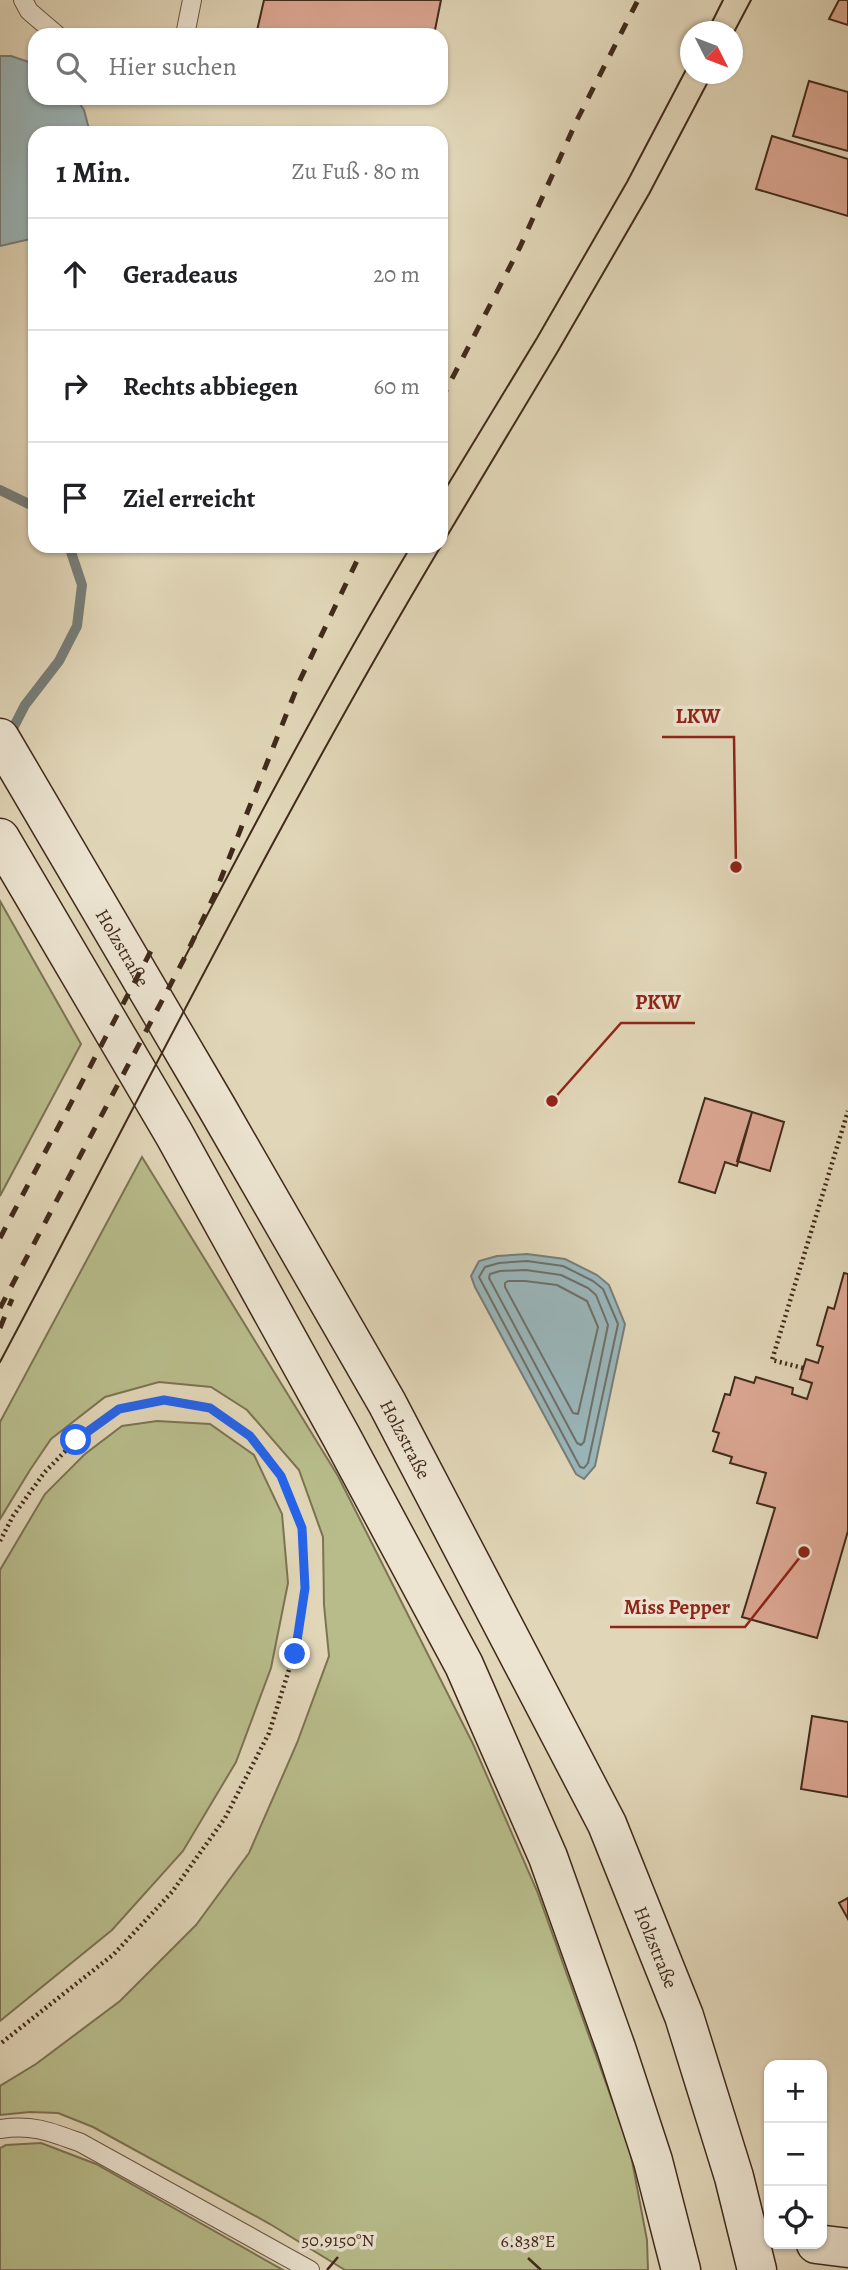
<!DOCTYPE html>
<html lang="de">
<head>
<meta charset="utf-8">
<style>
	:root { --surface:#fff; --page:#f2f2f2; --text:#202124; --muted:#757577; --line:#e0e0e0 }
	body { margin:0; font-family:Alegreya,serif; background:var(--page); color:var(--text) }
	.controls { position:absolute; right:21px; bottom:21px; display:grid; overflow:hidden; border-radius:14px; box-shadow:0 2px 5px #0004 }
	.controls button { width:63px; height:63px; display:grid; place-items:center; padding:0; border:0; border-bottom:2px solid var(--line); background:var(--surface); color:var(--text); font:35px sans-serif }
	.compass { position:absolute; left:680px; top:21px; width:63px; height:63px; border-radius:50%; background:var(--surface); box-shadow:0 2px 5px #0004; rotate:132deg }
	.stop { position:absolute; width:21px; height:21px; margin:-16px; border:5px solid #2563eb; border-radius:50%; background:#fff }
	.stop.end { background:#2563eb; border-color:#fff; box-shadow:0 2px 7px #0008 }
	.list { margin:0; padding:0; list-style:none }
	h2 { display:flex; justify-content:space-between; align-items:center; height:91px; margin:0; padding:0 28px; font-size:30px }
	h2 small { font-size:23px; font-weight:400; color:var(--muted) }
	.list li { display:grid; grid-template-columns:46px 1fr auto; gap:21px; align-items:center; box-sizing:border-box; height:112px; padding:0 28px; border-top:2px solid var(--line) }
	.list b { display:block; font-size:26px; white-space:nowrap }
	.list em { font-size:23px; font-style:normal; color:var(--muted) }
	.icon { flex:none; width:38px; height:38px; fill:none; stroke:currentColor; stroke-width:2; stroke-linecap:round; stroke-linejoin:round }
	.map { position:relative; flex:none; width:848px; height:2270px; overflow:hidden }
	.search { position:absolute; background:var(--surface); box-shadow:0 2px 5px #0004; left:28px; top:28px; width:420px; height:77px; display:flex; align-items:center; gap:18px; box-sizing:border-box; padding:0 24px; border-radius:21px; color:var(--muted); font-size:26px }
	.panel { position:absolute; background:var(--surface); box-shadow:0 2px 5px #0004; left:28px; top:126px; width:420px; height:427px; border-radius:21px }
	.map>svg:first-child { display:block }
	.green { fill:#b8bc8b; stroke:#7c7353; stroke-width:2 }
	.water { fill:#9ab6ba; stroke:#767e7a; stroke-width:2 }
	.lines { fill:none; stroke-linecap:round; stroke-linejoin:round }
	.shore { stroke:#6e706a; stroke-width:2 }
	.stream { stroke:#767e7a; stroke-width:10 }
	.building { fill:#dca793; stroke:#412a1b; stroke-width:2 }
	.lane-casing { stroke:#695542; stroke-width:20 }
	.secondary-casing { stroke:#412a1b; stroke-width:41 }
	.path { stroke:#412a1b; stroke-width:4.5; stroke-dasharray:2 3.5; stroke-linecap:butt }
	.lane { stroke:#ece4d1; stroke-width:18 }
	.secondary { stroke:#ece4d1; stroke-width:38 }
	.tram { stroke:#412a1b; stroke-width:2 }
	.rail { stroke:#412a1b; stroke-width:5; stroke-dasharray:12 12; stroke-linecap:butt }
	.route { stroke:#2563eb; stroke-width:9 }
	.ticks { fill:none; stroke:#412a1b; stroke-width:2.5 }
	.labels { text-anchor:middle; stroke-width:7; stroke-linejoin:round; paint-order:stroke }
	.street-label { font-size:19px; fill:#412a1b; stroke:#ece4d1 }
	.ticks-label { font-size:18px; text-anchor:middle; fill:#412a1b; stroke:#ece4d1; stroke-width:7; stroke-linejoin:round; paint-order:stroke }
	.leader { fill:none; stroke:#8f2418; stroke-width:2.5 }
	.callout-dot { fill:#8f2418; stroke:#ece4d1; stroke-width:2.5 }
	.callout-label { font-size:21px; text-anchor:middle; font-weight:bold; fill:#8f2418; stroke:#ece4d1; stroke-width:7; stroke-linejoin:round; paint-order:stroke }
</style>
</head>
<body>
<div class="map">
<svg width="848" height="2270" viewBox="0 0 848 2270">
	<rect width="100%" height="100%" fill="#e1d6b8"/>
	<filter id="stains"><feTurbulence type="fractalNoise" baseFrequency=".00286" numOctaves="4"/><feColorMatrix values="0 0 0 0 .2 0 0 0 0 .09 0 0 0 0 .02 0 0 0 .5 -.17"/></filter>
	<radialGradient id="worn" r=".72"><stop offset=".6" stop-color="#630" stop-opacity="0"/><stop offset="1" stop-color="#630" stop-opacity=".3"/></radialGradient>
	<!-- green -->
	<path class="green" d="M0 901 81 1044 0 1196Z
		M142 1157 338 1476 473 1744 537 1891 630 2150 647 2240 648 2270H345L270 2224 93 2127 58 2113 30 2112 0 2115V2086L36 2064 120 2001 196 1925 249 1853 297 1743 329 1656 324 1605 323 1537 299 1470 247 1410 211 1387 159 1382 105 1397 51 1439 30 1470 0 1519V1422Z
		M157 1421 210 1424 254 1455 282 1514 288 1583 271 1668 236 1762 183 1851 112 1930 0 2021V1570L45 1494 85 1454 122 1426Z
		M41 2143 96 2164 283 2270H0V2148L6 2145Z"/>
	<!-- water -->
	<path class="water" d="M0 56H11L35 64V98H76L84 110 90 133H35V238L0 246Z
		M527 1254 565 1259 597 1275 609 1285 625 1324 595 1466 584 1479 576 1474 475 1287 471 1276 479 1261 497 1256Z"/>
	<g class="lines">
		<!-- shore -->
		<path class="shore" d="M527 1261 563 1266 593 1281 603 1289 618 1324 588 1463 584 1468 580 1467 479 1277 485 1267 499 1263Z
			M526 1270 561 1275 588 1288 596 1295 608 1325 584 1442 581 1445 577 1443 489 1278 490 1274 500 1271Z
			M508 1281H525L557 1285 587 1301 598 1327 578 1414 573 1413 505 1287V1283Z"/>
		<!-- stream -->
		<path class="stream" d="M0 490 35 507
			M8 738 25 705 59 661 77 626 82 585 69 546"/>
	</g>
	<!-- building -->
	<path class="building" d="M264 0H441L434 35H256Z
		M839 0H848V25L829 19Z
		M809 81 848 92V151L793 136Z
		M772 136 848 159V216L756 189Z
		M705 1098 752 1112 737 1166 725 1162 715 1193 679 1182Z
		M752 1112 784 1122 770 1171 737 1161Z
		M844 1273 848 1274V1531L817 1638 742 1617 775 1508 757 1503 766 1473 730 1463 732 1457 713 1451 719 1433 713 1431 725 1394 730 1395 735 1377 754 1383 756 1377 793 1388 792 1394 807 1399 812 1383 800 1379 806 1359 818 1363 823 1347 817 1345 828 1307 834 1309Z
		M812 1716 848 1722V1797L801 1789Z
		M848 1898V1919L839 1903Z"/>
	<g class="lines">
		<defs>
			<path id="lane" d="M23 0 29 11 57 35
				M185 35 192 0
				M0 2129C33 2124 51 2132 81 2143L310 2270"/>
			<g id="secondary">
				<path id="s1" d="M0 738 216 1106 387 1403 607 1824 684 2016 734 2177 757 2270"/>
				<path d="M0 838 174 1134 341 1436 464 1665 548 1857 616 2048 653 2161 681 2270"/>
				<path d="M816 2244 848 2248"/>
			</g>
		</defs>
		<!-- lane casing -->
		<use href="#lane" class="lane-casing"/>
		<!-- secondary casing -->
		<use href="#secondary" class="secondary-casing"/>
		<!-- path -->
		<path class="path" d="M803 1368 772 1360 848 1111
			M0 1541 13 1516 44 1473 76 1440 119 1409 164 1400 210 1408 250 1436 281 1476 302 1528 305 1588 294 1654 269 1733 225 1818 172 1892 114 1954 0 2044"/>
		<!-- lane -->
		<use href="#lane" class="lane"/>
		<!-- secondary -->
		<use href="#secondary" class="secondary"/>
		<!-- tram -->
		<path class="tram" d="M707 32 723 0
			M732 36 751 0
			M441 496 537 338 627 182 690 62
			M441 546 558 351 649 194 712 74
			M184 959C257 820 330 681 411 546
			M0 1362C145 1089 282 812 441 546"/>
		<!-- rail -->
		<path class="rail" d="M441 400 520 247 577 120 638 0
			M0 1238 153 947
			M0 1308 184 959 214 896 300 680 364 546
			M0 1328 12 1299"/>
	</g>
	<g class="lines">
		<!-- route -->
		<path class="route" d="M76 1440 119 1409 164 1400 210 1408 250 1436 281 1476 302 1528 305 1588 295 1654"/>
	</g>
	<!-- ticks -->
	<path class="ticks" d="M528 2258 541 2270M327 2270 338 2257"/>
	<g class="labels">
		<!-- street labels -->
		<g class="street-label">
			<text dy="7" stroke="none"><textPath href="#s1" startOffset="243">Holzstraße</textPath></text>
			<text dy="7" stroke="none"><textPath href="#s1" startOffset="810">Holzstraße</textPath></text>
			<text dy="7" stroke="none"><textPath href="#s1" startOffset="1377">Holzstraße</textPath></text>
		</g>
	</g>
	<g class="ticks-label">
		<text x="338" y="2246">50.9150°N</text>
		<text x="528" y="2247">6.838°E</text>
	</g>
	<!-- callouts -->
	<path class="leader" d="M736 867L734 737H662M552 1101L621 1023H695M804 1552L745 1627H610"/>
	<g class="callout-dot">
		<circle cx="736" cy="867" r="7"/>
		<circle cx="552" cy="1101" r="7"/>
		<circle cx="804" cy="1552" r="7"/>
	</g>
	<g class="callout-label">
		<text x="698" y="723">LKW</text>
		<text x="658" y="1009">PKW</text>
		<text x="677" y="1614">Miss Pepper</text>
	</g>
	<rect width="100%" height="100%" filter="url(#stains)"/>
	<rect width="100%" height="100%" fill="url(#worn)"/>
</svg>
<div class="controls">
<button>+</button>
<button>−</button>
<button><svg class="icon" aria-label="locate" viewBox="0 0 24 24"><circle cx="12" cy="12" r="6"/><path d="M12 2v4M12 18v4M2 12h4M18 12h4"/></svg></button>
</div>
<svg class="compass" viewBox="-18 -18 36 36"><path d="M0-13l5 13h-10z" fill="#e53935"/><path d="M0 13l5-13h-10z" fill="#757577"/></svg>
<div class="stop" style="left:76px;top:1440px"></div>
<div class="stop end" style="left:295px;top:1654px"></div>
<div class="search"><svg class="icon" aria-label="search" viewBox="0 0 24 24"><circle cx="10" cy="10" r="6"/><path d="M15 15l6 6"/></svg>Hier suchen</div>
<section class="panel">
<h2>1 Min.<small>Zu Fuß · 80 m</small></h2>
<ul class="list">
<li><svg class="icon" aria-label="ahead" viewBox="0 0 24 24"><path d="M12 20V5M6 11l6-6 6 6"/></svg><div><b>Geradeaus</b></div><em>20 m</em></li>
<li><svg class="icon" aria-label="right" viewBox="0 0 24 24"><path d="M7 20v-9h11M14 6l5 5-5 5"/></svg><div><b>Rechts abbiegen</b></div><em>60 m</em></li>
<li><svg class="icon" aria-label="arrive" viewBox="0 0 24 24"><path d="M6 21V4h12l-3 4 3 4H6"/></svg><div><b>Ziel erreicht</b></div></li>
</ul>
</section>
</div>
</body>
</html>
